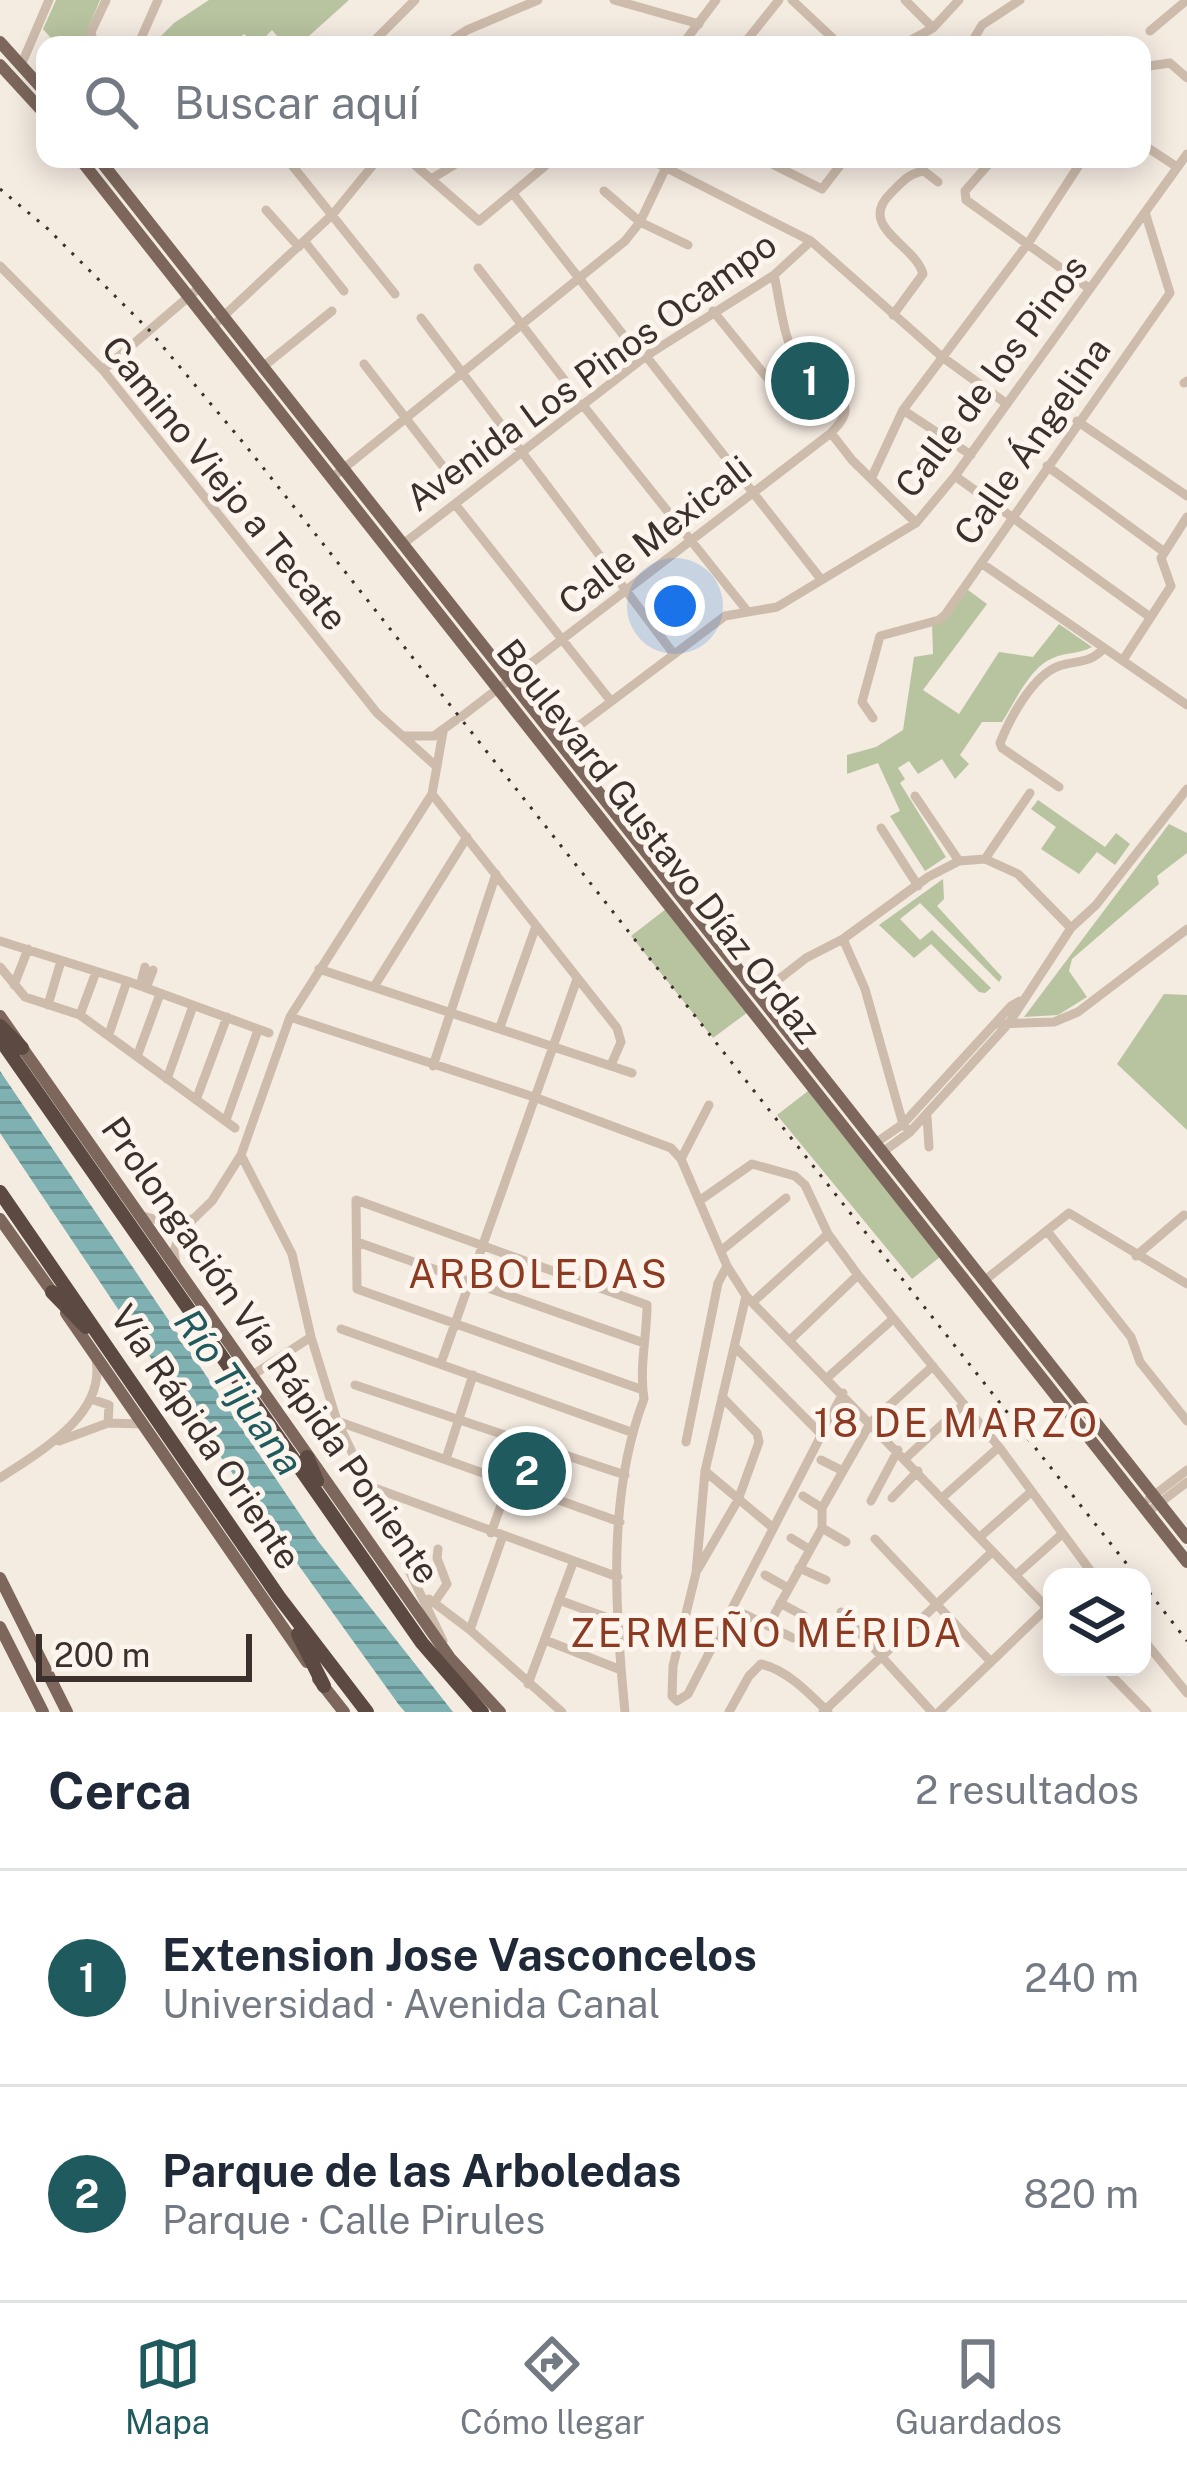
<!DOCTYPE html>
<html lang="es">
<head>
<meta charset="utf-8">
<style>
	:root { --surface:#fff; --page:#f6f6f7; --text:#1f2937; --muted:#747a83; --line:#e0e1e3; --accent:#1f5a5e }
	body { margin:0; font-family:"Public Sans",sans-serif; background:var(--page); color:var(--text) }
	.controls { position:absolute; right:36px; bottom:36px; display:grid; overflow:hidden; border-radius:24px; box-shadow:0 6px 30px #0003 }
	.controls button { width:108px; height:108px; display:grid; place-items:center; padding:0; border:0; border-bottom:3px solid var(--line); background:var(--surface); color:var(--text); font:60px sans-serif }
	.scale { position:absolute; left:36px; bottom:30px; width:216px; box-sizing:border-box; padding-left:12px; border:6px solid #3b302b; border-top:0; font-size:33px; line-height:42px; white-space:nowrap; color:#3b302b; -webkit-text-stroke:9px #fbf5ee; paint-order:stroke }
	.you { position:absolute; left:675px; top:606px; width:42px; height:42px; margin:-30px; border:9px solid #fff; border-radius:50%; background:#1a73e8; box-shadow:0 0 0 18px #1a73e833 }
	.badge { display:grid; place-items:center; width:78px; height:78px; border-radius:50%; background:var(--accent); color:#fff; font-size:39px; font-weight:700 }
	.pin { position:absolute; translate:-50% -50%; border:6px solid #fff; box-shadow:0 3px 12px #0006 }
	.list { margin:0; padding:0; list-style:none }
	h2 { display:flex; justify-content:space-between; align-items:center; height:156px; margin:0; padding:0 48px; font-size:51px }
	h2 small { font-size:39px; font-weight:400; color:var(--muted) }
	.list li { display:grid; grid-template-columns:78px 1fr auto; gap:36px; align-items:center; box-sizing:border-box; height:216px; padding:0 48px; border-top:3px solid var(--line) }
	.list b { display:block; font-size:45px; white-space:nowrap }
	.list p { margin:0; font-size:39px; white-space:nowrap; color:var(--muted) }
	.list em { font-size:39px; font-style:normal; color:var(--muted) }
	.icon { flex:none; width:66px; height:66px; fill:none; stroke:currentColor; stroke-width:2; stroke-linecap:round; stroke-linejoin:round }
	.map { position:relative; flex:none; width:1187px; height:1712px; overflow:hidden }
	.search { position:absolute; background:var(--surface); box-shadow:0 6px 30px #0003; left:36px; right:36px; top:36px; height:132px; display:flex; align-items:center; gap:30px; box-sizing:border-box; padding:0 42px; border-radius:24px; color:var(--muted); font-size:45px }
	.sheet { height:588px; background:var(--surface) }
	nav { display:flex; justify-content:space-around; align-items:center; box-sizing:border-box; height:168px; border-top:3px solid var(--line); background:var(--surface); font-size:33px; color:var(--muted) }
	nav a { display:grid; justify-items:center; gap:6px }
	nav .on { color:var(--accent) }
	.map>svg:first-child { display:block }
	.green { fill:#b8c4a0 }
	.water { fill:url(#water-rules) }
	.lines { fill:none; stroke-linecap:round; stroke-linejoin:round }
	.minor { stroke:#cdbbac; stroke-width:9 }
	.major { stroke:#7d675c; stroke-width:12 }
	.highway { stroke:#5c4a42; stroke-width:14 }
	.rail { stroke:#3b302b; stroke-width:3; stroke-dasharray:3 9; stroke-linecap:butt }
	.labels { text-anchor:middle; stroke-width:10; stroke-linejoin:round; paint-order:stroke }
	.street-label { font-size:36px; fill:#3b302b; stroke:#fbf5ee }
	.neighbourhood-label { font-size:39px; letter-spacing:3px; fill:#8c3b22; stroke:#fbf5ee }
	.water-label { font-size:39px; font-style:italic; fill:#1f5a5e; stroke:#fbf5ee }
</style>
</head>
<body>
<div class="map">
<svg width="1187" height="1712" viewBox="0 0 1187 1712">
	<defs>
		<pattern id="water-rules" width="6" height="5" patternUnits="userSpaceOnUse" patternTransform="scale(3)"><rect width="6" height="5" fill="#7fb0b2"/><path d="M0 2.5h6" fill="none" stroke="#699091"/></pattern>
	</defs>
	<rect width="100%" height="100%" fill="#f4ebe1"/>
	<!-- green -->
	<path class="green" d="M56 0H100L87 31 114 45H57L43 29Z
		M209 0H349L299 45H285L272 30 257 45 244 34 230 45H152L174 23Z
		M964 587 987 604 923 690 959 714 999 652 1033 657 1059 624 1092 647C1080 654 1066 652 1053 658 1030 667 1015 702 1002 722H982L960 755 969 764 955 779 942 759 918 774 909 761 898 768 905 779 900 783 946 857 925 871 890 816 900 811 878 763 847 774V755L876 747 903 730 914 657 933 654 932 623Z
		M1038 800 1105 847 1116 833 1130 844 1115 865 1097 852 1079 874 1041 849 1056 827 1031 809Z
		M1169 824 1187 833V853L1157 876 1159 884 1072 959 1069 971 1087 997 1058 1015 1024 1017Z
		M943 879 944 899 937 906 1002 977 999 982 920 903 900 919 920 940 932 930 991 988 985 993 979 992 931 944 914 958 879 925Z
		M666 909 748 1012 713 1038 631 936Z
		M1164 994 1187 995V1130L1117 1064Z
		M808 1091 940 1257 912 1279 777 1115Z"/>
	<!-- water -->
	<path class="water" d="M0 1071 318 1541 453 1712H405L399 1705 169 1385 0 1133Z"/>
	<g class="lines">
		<!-- minor -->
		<path class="minor" d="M614 0 699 24
			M792 0 840 45
			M905 0 933 28
			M1150 31 1187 0
			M94 45 91 32 106 0
			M138 45 158 0
			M370 45 415 0
			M444 45 467 30 538 0
			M682 45 716 0
			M743 45 779 0
			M902 45 933 28 959 0
			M970 45 982 25 1020 0
			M22 63 49 0
			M1142 67 1170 63 1187 78
			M1142 144 1177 167
			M287 159 395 294
			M408 159 479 221 545 166 544 159
			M649 159 811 241 941 356 1007 404
			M762 159 822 189 845 159
			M993 159 965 191 966 200 1090 289
			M431 179 464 159
			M604 191 640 222 688 245
			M514 195 628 341
			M266 210 299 247
			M305 242 344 291
			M0 266 103 370 377 713 437 767
			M478 268 569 386
			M713 311 778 391
			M893 315 923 274C915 244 856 227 891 193 902 182 909 173 924 171L938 182
			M421 318 673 653
			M214 325 333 214 378 159
			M646 356 820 578
			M364 364 445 469
			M264 366 332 311
			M103 370 200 287
			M1184 383 1187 381
			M582 404 748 612
			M903 410 971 455
			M1077 421 1187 496
			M831 433 852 460 916 523
			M1047 466 1163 551
			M955 476 1150 617
			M333 477 625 241 640 222 670 159
			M871 479 903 410 1029 242 1083 159
			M455 504 610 700
			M403 544 646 356 774 275 811 241
			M981 563 1187 705
			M1123 660 1171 586 1161 558 1187 517
			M461 717 831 433C837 426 846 418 845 408 844 388 815 381 803 368 783 346 781 304 774 275
			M873 718 862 702 880 636 939 620 945 615 1170 293 1145 212
			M405 736H434L456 720
			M560 740 725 616 777 607 916 523 955 476 1187 154
			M1059 787 1002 748 1000 743C1010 718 1033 675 1059 666 1077 660 1090 664 1104 648
			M432 794 617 1028 621 1042 611 1065
			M915 796 959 861
			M881 828 918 886
			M985 859 1030 793
			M843 939 865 989 903 1124 910 1132
			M0 941 127 981 269 1033
			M0 967 25 997 80 1015 235 1128
			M319 969 632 1073
			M14 985 28 949
			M375 985 467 837
			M140 986 145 967
			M146 988 153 970
			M760 994 806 958 843 939 928 877 959 861 985 859 1018 874 1071 928
			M48 1005 61 961
			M80 1015 96 972
			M290 1017 534 1097 671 1148 681 1159 727 1266 746 1296 1052 1613
			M996 1024 1054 1022 1078 1012 1187 929
			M500 1027 536 926
			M109 1034 127 981
			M138 1054 160 994
			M433 1066 496 874
			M167 1079 193 1006
			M196 1100 227 1017
			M927 1117 929 1147
			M226 1120 258 1030
			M877 1142 903 1124 1011 1006 1020 1001
			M884 1151 910 1132 1009 1023 1071 928 1096 905 1187 789
			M241 1155 292 1254 311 1337 337 1421 443 1641
			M681 1159 709 1105
			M699 1201 752 1164 795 1176 805 1185 828 1234 858 1275 999 1447 1095 1577
			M143 1216 165 1222 192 1219
			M1047 1231 1131 1337 1140 1362 1187 1421
			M357 1242 644 1343
			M722 1250 786 1198
			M1136 1256 1184 1215
			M176 1264 174 1251 181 1231 212 1201 241 1155 290 1017 432 794 443 732
			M985 1280 1069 1213 1187 1284
			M746 1296 705 1471 696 1573 673 1666 672 1696 677 1701 688 1694 843 1393
			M753 1302 828 1234
			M341 1329 631 1432
			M790 1340 858 1275
			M735 1347 820 1433
			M441 1363 577 979
			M251 1376 311 1337
			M827 1378 893 1319
			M355 1385 625 1475
			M91 1399 109 1405 108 1423
			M337 1421 620 1522
			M59 1441 108 1423 144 1424
			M686 1442 718 1283 727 1266
			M906 1458 964 1404
			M446 1459 473 1375
			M821 1460 843 1471
			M705 1471 772 1527
			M0 1478C39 1452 106 1415 96 1360
			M369 1486 618 1577
			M803 1496 822 1508
			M943 1497 999 1447
			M892 1498 918 1471
			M1149 1499 1187 1470
			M871 1501 898 1450
			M1149 1511 1187 1482
			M822 1528 846 1542
			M491 1533 509 1483
			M980 1537 1031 1492
			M791 1538 809 1549
			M875 1539 991 1662
			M799 1568 826 1580
			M698 1569 738 1500 759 1442 757 1433 722 1397
			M765 1575 788 1588
			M1016 1575 1062 1534
			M429 1599 470 1630 562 1712
			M559 1600 619 1622
			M434 1603 447 1584 437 1558 438 1549
			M780 1603 804 1616
			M841 1612 932 1712
			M744 1614 793 1638
			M768 1626 822 1528V1508L871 1422 933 1366
			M470 1630 502 1538
			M1142 1638 1187 1693
			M545 1640 621 1670
			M1103 1667 1147 1712
			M528 1684 573 1563
			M625 1712C615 1611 607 1495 644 1399 639 1367 647 1336 647 1305L356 1200 357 1289 643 1390
			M729 1712 749 1676 761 1664C787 1670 809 1693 828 1712
			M823 1712 992 1552
			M939 1712 1047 1608"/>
		<!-- major -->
		<path class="major" d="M0 42 45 92
			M0 65 45 114
			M80 159 1187 1562
			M99 159 1187 1538
			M0 1016 450 1658 500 1712
			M0 1219 55 1296
			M66 1313 307 1662
			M0 1578 67 1712
			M0 1627 43 1712
			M318 1679 344 1712"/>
		<!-- highway -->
		<path class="highway" d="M0 1026 22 1048
			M0 1039 422 1643 482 1712
			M0 1192 279 1597 367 1712
			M52 1292 86 1327
			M307 1457 317 1481
			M298 1634 324 1686"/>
		<!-- rail -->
		<path class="rail" d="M0 189 48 229 149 330 246 446 1137 1577
			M1142 1583 1187 1641"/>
	</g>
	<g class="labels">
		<!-- street labels -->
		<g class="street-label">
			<text transform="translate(591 371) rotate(-36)" y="13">Avenida Los Pinos Ocampo</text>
			<text transform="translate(991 376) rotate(-53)" y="13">Calle de los Pinos</text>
			<text transform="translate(1032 441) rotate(-55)" y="13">Calle Ángelina</text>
			<text transform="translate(225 483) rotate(51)" y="13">Camino Viejo a Tecate</text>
			<text transform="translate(655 535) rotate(-38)" y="13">Calle Mexicali</text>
			<text transform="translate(659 841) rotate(52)" y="13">Boulevard Gustavo Díaz Ordaz</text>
			<text transform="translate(271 1350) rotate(55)" y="13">Prolongación Vía Rápida Poniente</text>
			<text transform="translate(206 1437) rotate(56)" y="13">Vía Rápida Oriente</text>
		</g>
		<!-- neighbourhood labels -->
		<g class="neighbourhood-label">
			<text x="539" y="1288">ARBOLEDAS</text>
			<text x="957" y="1437">18 DE MARZO</text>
			<text x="767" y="1647">ZERMEÑO MÉRIDA</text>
		</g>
		<!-- water labels -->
		<g class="water-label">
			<text transform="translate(239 1392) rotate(55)" y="14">Río Tijuana</text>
		</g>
	</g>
</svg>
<div class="controls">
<button><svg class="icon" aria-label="layers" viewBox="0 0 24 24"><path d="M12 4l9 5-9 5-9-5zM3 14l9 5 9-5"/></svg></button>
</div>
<div class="scale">200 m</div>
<div class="you"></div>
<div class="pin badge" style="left:810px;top:381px">1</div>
<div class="pin badge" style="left:527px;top:1471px">2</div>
<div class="search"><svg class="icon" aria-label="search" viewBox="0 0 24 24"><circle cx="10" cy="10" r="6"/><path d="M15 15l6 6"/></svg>Buscar aquí</div>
</div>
<section class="sheet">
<h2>Cerca<small>2 resultados</small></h2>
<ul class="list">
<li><span class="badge">1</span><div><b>Extension Jose Vasconcelos</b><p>Universidad · Avenida Canal</p></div><em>240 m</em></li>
<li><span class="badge">2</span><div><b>Parque de las Arboledas</b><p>Parque · Calle Pirules</p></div><em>820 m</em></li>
</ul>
</section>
<nav>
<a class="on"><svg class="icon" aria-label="map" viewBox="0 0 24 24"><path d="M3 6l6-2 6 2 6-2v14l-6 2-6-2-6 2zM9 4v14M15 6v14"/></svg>Mapa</a>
<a><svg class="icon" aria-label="directions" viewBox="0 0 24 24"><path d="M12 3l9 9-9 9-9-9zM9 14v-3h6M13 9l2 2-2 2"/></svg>Cómo llegar</a>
<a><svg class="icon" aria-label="saved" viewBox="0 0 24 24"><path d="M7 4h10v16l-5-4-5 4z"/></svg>Guardados</a>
</nav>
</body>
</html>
